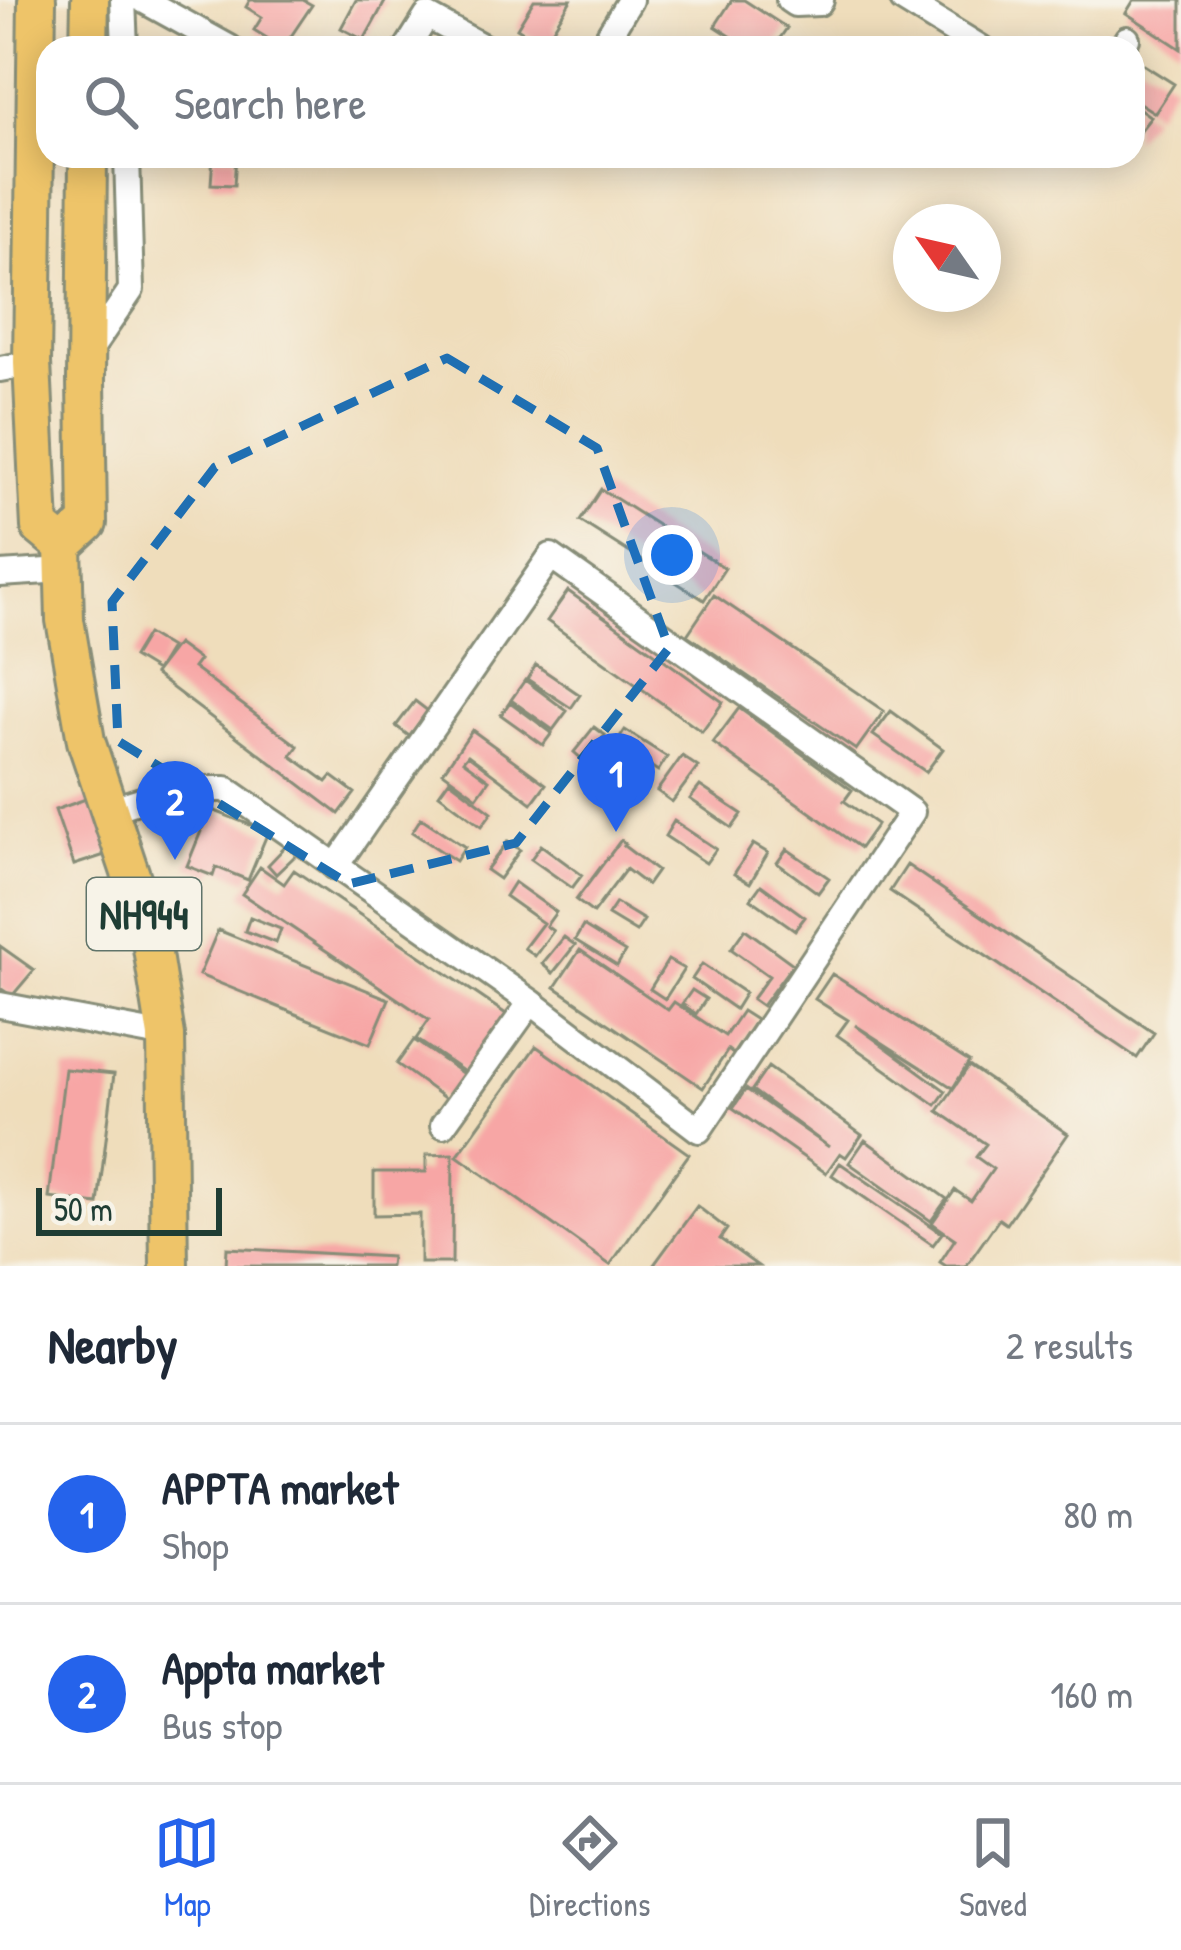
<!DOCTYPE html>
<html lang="en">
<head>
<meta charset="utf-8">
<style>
	:root { --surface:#fff; --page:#f2f2f3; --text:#1f2937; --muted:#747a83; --line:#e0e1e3; --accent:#2563eb }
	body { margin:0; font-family:"Patrick Hand",sans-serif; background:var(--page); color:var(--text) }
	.compass { position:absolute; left:893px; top:204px; width:108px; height:108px; border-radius:50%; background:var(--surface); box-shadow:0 6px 30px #0003; rotate:304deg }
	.scale { position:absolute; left:36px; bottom:30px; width:186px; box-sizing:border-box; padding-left:12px; border:6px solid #1f3d34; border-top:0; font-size:33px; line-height:42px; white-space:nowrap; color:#1f3d34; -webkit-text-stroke:9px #f7f3e8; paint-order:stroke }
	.you { position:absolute; left:672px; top:555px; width:42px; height:42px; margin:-30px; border:9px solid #fff; border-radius:50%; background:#1a73e8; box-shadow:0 0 0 18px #1a73e833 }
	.badge { display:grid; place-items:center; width:78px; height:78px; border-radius:50%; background:var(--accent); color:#fff; font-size:39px; font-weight:700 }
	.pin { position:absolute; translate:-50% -99px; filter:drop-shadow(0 3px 6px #0008) }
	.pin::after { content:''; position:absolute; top:63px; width:42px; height:36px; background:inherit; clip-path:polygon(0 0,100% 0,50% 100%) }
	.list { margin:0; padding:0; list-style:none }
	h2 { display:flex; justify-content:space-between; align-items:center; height:156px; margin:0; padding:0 48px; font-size:51px }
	h2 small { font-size:39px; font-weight:400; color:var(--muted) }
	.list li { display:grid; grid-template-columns:78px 1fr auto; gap:36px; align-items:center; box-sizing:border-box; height:180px; padding:0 48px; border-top:3px solid var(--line) }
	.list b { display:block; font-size:45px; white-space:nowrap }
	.list p { margin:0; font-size:39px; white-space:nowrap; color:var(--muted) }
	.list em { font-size:39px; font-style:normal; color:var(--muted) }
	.icon { flex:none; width:66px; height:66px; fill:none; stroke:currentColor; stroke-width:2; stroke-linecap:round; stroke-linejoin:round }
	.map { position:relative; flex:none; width:1181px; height:1266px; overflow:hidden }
	.search { position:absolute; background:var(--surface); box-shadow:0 6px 30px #0003; left:36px; right:36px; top:36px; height:132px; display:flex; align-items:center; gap:30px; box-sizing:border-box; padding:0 42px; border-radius:36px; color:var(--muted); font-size:45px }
	.sheet { height:516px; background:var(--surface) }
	nav { display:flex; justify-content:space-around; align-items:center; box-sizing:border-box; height:168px; border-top:3px solid var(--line); background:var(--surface); font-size:33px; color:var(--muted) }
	nav a { display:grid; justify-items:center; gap:6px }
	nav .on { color:var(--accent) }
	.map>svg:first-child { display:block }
	.building { fill:#f7a6a5 }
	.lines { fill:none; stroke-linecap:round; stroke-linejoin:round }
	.minor-casing { stroke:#878d78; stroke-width:30 }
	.highway-casing { stroke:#878d78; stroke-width:42 }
	.minor { stroke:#fff; stroke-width:24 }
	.highway { stroke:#eec469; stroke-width:36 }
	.marked { fill:none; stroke:#1f6fb2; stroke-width:9; stroke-dasharray:24 15; stroke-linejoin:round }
	.labels { text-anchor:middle; stroke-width:9; stroke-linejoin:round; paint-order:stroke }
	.shield { fill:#f7f3e8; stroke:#60746a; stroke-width:3 }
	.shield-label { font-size:42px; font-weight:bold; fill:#1f3d34 }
</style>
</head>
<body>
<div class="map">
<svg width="1181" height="1266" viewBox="0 0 1181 1266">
	<rect width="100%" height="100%" fill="#f7f3e8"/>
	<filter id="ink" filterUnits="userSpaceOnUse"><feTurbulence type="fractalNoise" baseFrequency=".00833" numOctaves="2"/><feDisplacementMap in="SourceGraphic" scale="24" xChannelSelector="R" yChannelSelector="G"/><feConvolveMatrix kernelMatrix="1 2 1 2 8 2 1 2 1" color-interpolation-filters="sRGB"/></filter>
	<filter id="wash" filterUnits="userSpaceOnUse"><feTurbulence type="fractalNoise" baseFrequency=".004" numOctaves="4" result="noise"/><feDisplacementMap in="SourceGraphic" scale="48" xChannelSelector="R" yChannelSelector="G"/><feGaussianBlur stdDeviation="2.7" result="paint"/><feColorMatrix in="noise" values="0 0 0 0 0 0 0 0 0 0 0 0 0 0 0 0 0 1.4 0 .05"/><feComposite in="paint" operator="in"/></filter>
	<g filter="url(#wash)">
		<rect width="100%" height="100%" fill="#efddbb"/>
		<g id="blocks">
			<!-- building -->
			<path class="building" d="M250 0H303L312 5 283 48 254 30 262 17 246 7Z
				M356 0H386L364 40 341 28Z
				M534 0H571L553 29 583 48H543L544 45 517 28Z
				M732 0H744L787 28 773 48H749L715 26Z
				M1134 0H1181V49L1126 13Z
				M1133 58 1174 84 1155 113 1133 99Z
				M1133 104 1151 117 1133 140Z
				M213 156H236L234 185 211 184Z
				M601 489 725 568 704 600 580 521Z
				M568 591 723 702 702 732 547 621Z
				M714 595 884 711 856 750 687 635Z
				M147 634 170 648 156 671 133 657Z
				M177 644 199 660 193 668 298 746 291 756 327 782 332 776 355 793 339 814 154 674Z
				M536 665 580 695 571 708 527 679Z
				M525 680 567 711 553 730 511 700Z
				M415 701 428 711 409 736 396 726Z
				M510 702 552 733 543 745 501 715Z
				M739 708 852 790 844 801 877 824 860 848 713 743Z
				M891 711 943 749 926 772 873 735Z
				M594 727 605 735 584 761 574 752Z
				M472 730 546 784 532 803 468 755 463 761 489 780 477 797 443 772Z
				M625 730 667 757 658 771 616 744Z
				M682 756 698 767 672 802 657 791Z
				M597 767 634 789 626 802 590 780Z
				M449 780 492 812 482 826 439 794Z
				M700 786 742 814 732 828 690 799Z
				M97 795 117 851 74 865 55 810Z
				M210 809 268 832 248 880 216 867 213 876 187 866Z
				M421 818 465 847 456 861 412 832Z
				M674 821 716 849 706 863 665 836Z
				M621 840 626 844 624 846 657 871 647 885 626 869 593 913 576 900Z
				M508 841 520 850 499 879 486 870Z
				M753 844 768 853 750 883 734 874Z
				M541 845 582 875 572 888 531 859Z
				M286 846 296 855 276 874 268 865Z
				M787 849 829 878 818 893 777 863Z
				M907 865 1154 1033 1137 1058 890 891Z
				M260 867 284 884 294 870 506 1014 466 1073 416 1039 429 1020 242 894Z
				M514 882 556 912 546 926 553 931 535 956 524 948 543 923 505 896Z
				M761 885 805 917 795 930 751 899Z
				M616 903 644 920 636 932 608 915Z
				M250 917 281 929 276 943 245 931Z
				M583 926 625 952 617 966 575 940Z
				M745 929 793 964 762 1006 752 999 769 976 731 949Z
				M218 930 389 999 370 1044 199 975Z
				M564 937 575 945 553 973 542 964Z
				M0 946 34 970 12 996 0 988Z
				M580 950 668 1010 674 1002 725 1036 742 1011 756 1020 733 1054 728 1050 703 1088 555 987Z
				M668 960 684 969 665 999 650 989Z
				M702 964 745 993 735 1009 692 979Z
				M832 974 969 1062 953 1088 855 1025 946 1091 936 1105 837 1035 848 1020 815 999Z
				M692 990 706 999 696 1014 682 1004Z
				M414 1040 465 1075 447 1100 397 1064Z
				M536 1046 689 1154 610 1265 457 1156Z
				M969 1066 1068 1134 1006 1224 999 1219 966 1266H946L940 1262 955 1239 932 1223 955 1190 971 1201 993 1169 976 1157 986 1144 938 1111Z
				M768 1067 862 1135 846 1157 840 1153 826 1173 733 1108 746 1089 829 1147 752 1090Z
				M65 1069 114 1074 98 1204 49 1198Z
				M865 1140 947 1199 931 1221 849 1163Z
				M453 1154 452 1263H420V1214L374 1215V1172H426V1155Z
				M840 1163 942 1233 933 1245 832 1175Z
				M697 1206 727 1229 720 1239 758 1266H653Z
				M227 1248 391 1257 390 1266H226Z"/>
		</g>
	</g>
	<g filter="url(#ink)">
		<use href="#blocks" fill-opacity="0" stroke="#878d78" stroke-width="3"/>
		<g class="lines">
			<defs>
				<path id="minor" d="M123 0 125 48
					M143 0 230 48
					M789 0 795 4 819 3 821 0
					M903 0 981 48
					M407 48 427 16 485 48
					M601 48 630 0
					M1122 48 1127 39
					M88 353 131 290 127 156
					M0 369 32 363
					M0 574 64 570
					M109 810 176 789H226L531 1002 699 1130 912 812 551 556 335 867
					M0 1005 166 1036
					M443 1125 531 1002"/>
				<path id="highway" d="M37 0 32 363 40 527 63 546
					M89 48 90 0
					M88 156 86 380 88 523 63 546 65 620 86 741 149 929 166 1036 169 1266"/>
			</defs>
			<!-- minor casing -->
			<use href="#minor" class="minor-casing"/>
			<!-- highway casing -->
			<use href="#highway" class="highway-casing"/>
			<!-- minor -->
			<use href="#minor" class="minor"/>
			<!-- highway -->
			<use href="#highway" class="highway"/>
		</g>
	</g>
	<!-- marked area -->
	<path class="marked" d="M447 358 597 448 669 648 516 843 349 884 118 741 112 602 215 467Z"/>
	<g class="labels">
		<!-- shield labels -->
		<rect class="shield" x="87" y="878" width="114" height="72" rx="9"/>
		<g class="shield-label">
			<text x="144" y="929">NH944</text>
		</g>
	</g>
</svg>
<svg class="compass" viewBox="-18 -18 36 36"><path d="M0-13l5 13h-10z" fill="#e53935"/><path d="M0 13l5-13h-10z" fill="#747a83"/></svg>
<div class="scale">50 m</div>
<div class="you"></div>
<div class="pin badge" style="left:616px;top:832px">1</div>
<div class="pin badge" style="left:175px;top:860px">2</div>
<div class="search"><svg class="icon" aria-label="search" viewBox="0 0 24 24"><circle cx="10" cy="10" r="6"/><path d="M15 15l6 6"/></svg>Search here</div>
</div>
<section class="sheet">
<h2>Nearby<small>2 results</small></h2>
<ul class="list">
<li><span class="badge">1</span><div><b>APPTA market</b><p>Shop</p></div><em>80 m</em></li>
<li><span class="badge">2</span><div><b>Appta market</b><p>Bus stop</p></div><em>160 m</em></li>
</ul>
</section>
<nav>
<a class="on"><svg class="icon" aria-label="map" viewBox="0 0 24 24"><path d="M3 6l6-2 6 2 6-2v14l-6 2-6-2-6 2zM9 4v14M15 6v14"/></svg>Map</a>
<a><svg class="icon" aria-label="directions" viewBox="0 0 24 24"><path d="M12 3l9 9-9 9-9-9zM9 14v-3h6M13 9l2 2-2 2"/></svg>Directions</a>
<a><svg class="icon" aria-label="saved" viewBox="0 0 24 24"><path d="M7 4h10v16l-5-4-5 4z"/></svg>Saved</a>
</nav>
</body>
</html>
